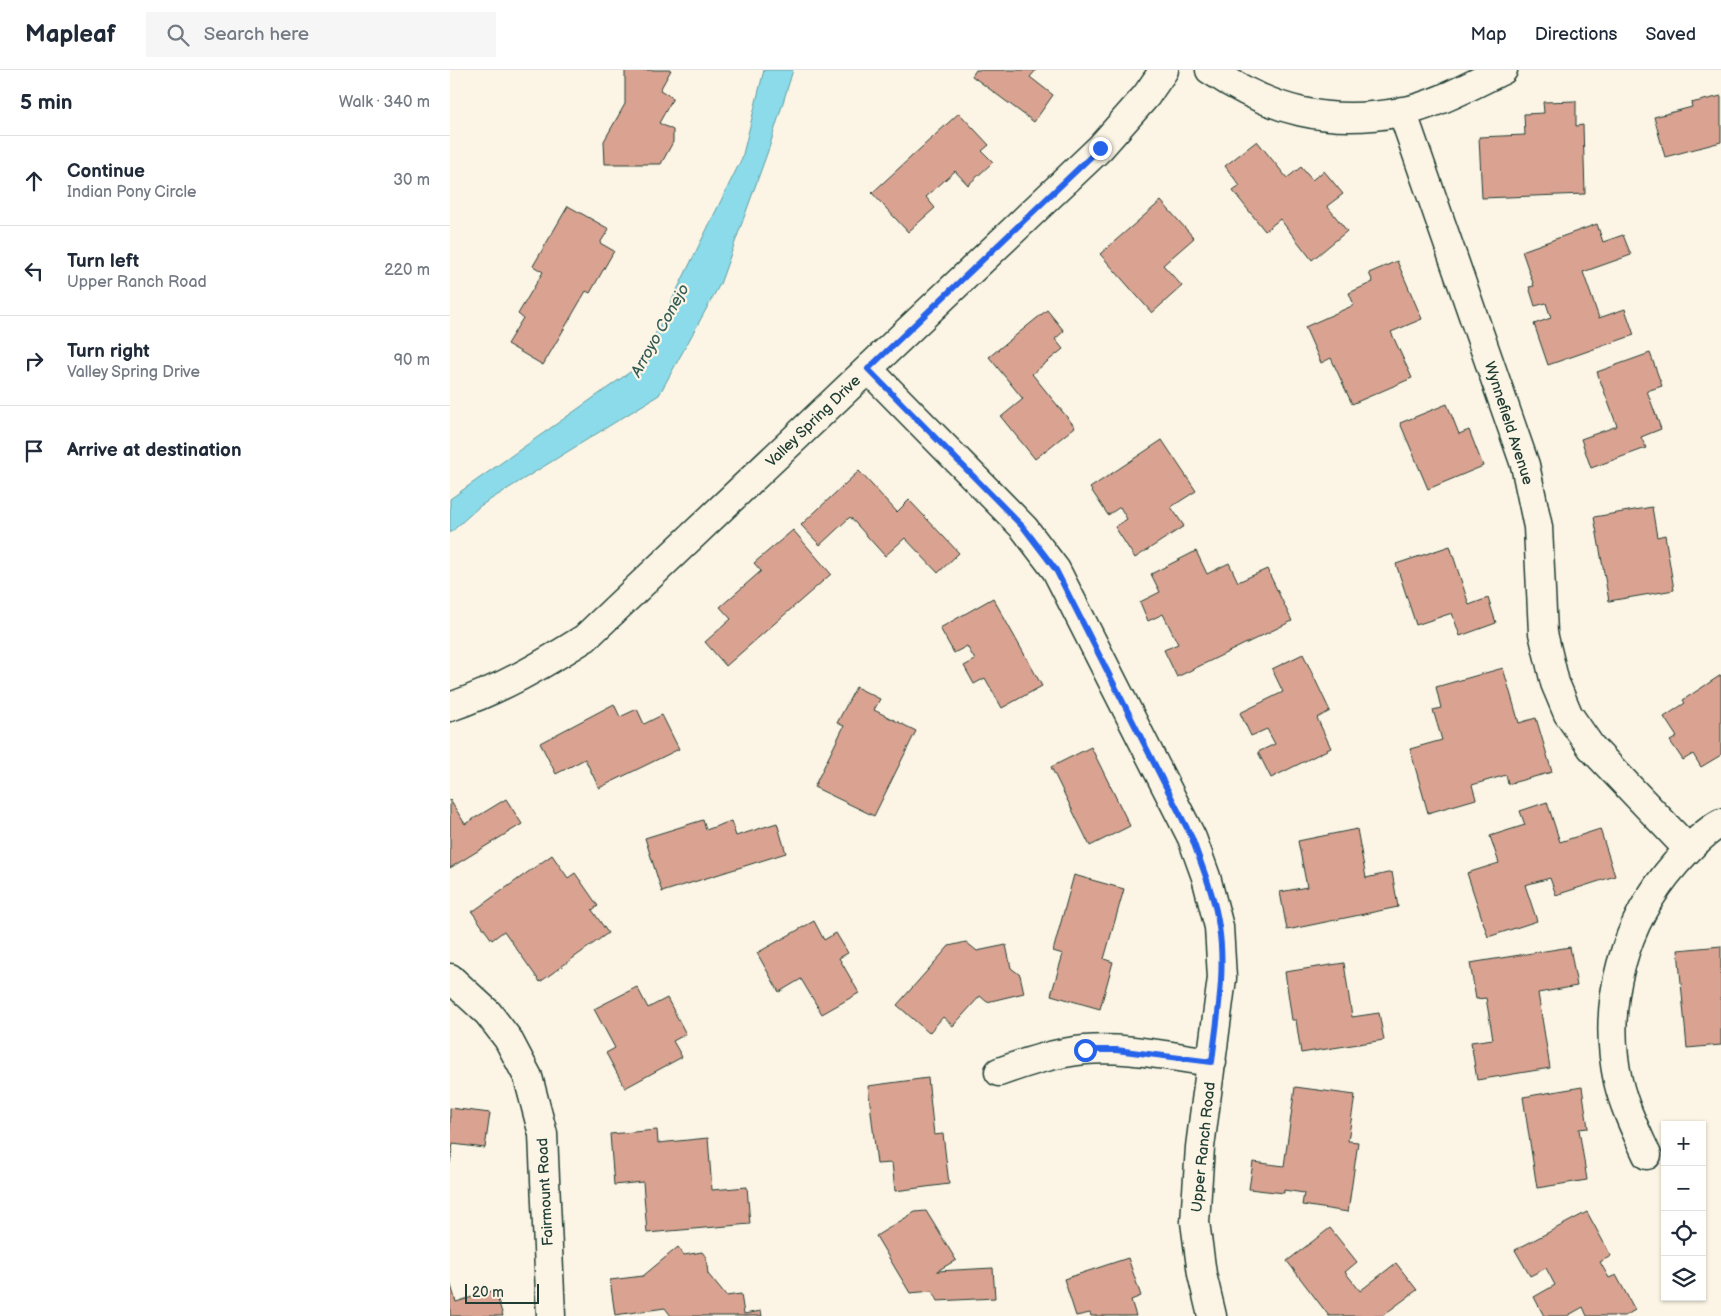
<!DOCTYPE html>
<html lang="en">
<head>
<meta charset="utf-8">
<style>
	:root { --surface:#fff; --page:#f6f6f7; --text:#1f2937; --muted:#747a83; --line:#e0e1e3 }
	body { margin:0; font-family:"Balsamiq Sans",sans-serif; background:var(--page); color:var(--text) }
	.controls { position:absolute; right:15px; bottom:15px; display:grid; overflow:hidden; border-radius:0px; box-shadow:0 1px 4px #0004 }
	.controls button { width:45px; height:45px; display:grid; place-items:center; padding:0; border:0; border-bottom:1px solid var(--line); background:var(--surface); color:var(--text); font:25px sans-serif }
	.scale { position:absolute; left:15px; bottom:12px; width:74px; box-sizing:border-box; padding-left:5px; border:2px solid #1f3d34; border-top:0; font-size:14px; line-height:18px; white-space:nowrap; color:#1f3d34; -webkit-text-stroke:4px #fcf5e5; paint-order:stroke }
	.stop { position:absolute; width:15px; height:15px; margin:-11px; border:4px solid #2563eb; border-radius:50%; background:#fff }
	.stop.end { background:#2563eb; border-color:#fff; box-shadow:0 1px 5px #0008 }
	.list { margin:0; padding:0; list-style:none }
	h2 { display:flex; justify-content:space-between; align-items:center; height:65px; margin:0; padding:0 20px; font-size:21px }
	h2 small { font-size:16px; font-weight:400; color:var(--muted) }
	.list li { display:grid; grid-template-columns:32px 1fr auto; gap:15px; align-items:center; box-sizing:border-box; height:90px; padding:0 20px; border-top:1px solid var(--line) }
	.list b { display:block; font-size:19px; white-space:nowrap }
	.list p { margin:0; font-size:16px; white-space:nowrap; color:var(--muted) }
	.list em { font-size:16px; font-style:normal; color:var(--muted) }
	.icon { flex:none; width:28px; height:28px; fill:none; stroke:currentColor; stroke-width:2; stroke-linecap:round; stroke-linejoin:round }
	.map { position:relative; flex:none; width:1271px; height:1246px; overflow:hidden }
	header { display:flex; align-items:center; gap:30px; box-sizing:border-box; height:70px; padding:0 25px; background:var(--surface); border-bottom:1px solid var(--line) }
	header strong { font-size:24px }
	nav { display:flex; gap:28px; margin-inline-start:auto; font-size:18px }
	.search { width:350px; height:45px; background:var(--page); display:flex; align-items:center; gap:12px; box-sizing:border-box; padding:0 18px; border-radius:0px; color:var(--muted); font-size:19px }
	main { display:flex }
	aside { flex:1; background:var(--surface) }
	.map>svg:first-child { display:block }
	.water { fill:#8cdbea; stroke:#609ca1 }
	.building { fill:#daa391; stroke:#1f3d34 }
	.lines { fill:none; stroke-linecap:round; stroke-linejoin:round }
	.street-casing { stroke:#1f3d34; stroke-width:31 }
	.street { stroke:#fcf5e5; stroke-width:28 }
	.route { stroke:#2563eb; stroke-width:6 }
	.labels { text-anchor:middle; stroke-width:4.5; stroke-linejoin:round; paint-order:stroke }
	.street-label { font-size:15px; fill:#1f3d34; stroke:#fcf5e5 }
	.water-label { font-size:16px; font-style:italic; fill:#355d58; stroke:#fcf5e5 }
</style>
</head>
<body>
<header>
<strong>Mapleaf</strong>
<div class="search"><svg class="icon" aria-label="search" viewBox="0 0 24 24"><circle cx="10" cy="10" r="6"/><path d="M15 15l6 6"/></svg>Search here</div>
<nav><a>Map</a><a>Directions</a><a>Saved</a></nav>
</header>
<main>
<aside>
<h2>5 min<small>Walk · 340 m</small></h2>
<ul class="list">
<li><svg class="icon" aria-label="ahead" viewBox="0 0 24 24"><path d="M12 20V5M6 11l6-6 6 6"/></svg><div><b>Continue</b><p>Indian Pony Circle</p></div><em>30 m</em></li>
<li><svg class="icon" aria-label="left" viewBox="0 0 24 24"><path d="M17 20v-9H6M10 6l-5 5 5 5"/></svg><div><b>Turn left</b><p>Upper Ranch Road</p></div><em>220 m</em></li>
<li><svg class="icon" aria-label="right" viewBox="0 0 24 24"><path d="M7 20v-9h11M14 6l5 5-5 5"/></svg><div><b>Turn right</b><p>Valley Spring Drive</p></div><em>90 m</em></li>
<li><svg class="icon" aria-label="arrive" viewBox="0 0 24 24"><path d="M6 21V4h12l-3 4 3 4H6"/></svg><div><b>Arrive at destination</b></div></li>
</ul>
</aside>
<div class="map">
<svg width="1271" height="1246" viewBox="0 0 1271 1246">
	<rect width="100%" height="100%" fill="#fcf5e5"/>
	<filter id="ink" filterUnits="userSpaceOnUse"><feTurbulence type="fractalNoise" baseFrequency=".02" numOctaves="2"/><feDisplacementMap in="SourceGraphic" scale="10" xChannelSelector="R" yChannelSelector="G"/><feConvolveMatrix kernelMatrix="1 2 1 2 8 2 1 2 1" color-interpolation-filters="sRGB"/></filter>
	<g filter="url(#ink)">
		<!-- water -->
		<path class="water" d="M314 0H343L319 78 270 214 209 325 30 436 0 463V429L190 295 292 88Z"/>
		<!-- building -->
		<path class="building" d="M175 0H221L210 20 223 28 209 53 223 60V72L211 94H155L154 71 175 34Z
			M526 0H586L580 7 603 25 584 52 522 6Z
			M1271 26V72L1215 87 1204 47 1242 37 1241 33Z
			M1126 31V56L1133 55 1135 124 1032 128 1029 67 1075 65 1074 44 1094 43 1093 32Z
			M509 43 539 75 532 81 543 92 518 115 505 101 476 127 485 138 458 162 422 123Z
			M807 71 837 108 851 97 862 110 874 101 893 124 877 136 897 161 862 190 830 149 815 161 783 121 790 116 775 96Z
			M711 131 744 168 713 195 732 216 702 243 650 184Z
			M118 136 159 159 150 173 164 181 140 223 136 221 93 295 57 274 73 248 68 244 93 202 83 196Z
			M1147 154 1153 172 1173 165 1181 185 1133 202 1149 248 1175 239 1184 265 1098 295 1084 254 1101 248 1096 233 1085 236 1079 217 1084 216 1072 181Z
			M947 191 972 249 941 262 962 308 902 334 881 288 871 293 855 257 904 235 899 223 923 212 919 203Z
			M597 240 614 261 605 269 613 279 582 304 625 357 585 389 551 347 573 329 539 287Z
			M1200 283 1212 316 1197 321 1211 359 1191 367 1196 378 1141 398 1131 369 1167 356 1147 302Z
			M997 334 1009 364 1019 360 1033 396 978 419 950 353Z
			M712 370 746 421 721 437 734 456 685 488 665 457 677 449 670 437 658 445 640 418Z
			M409 401 447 442 459 430 509 483 488 503 455 468 435 486 400 447 370 475 351 455Z
			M1202 437 1207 467 1215 465 1224 520 1159 531 1144 447Z
			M343 460 381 504 276 596 255 572 281 549 270 537 311 501 304 493Z
			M1000 476 1019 535 1038 528 1046 553 1010 566 1002 543 966 555 946 494Z
			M746 481 757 504 779 493 788 512 817 499 842 551 727 607 714 580 728 574 713 544 698 551 690 532 710 522 701 504Z
			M543 528 592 616 552 638 535 608 524 614 514 596 525 590 517 576 504 583 490 558Z
			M853 584 880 641 867 648 881 678 821 708 808 682 825 674 817 659 801 666 790 643 833 622 822 599Z
			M1053 598 1069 653 1086 648 1102 702 1058 714 1056 705 1022 715 1026 729 978 743 960 679 992 670 983 640 991 638 986 617Z
			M1271 605V685L1251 697 1243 684 1233 690 1220 671 1227 667 1214 647 1235 633 1233 630Z
			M406 617 430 629 424 640 466 661 424 746 364 717 394 656 387 653Z
			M164 634 170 647 187 639 194 654 212 645 229 679 149 718 135 689 106 704 90 673Z
			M641 677 680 756 640 776 601 697Z
			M56 729 72 754 0 798V730L15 754Z
			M1097 732 1110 772 1150 759 1165 806 1106 825 1100 808 1075 815 1087 851 1038 867 1017 803 1049 793 1040 766 1075 755 1070 741Z
			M253 750 256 760 281 751 286 766 327 753 336 783 212 822 195 768Z
			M907 759 916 808 942 802 948 837 837 860 830 822 857 817 848 771Z
			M102 785 118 808 125 803 148 836 142 840 158 863 90 912 54 861 42 870 22 842Z
			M624 805 674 819 654 889 663 892 650 939 601 925 613 884 603 881Z
			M364 851 374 870 386 863 398 883 389 888 409 923 372 944 351 909 329 922 307 883Z
			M516 872 527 881 556 875 561 898 570 905 574 923 537 932 530 926 503 956 493 947 479 963 447 935 499 876Z
			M1271 876V975L1237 978 1228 880Z
			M1120 877 1127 916 1088 923 1100 998 1027 1010 1021 972 1043 969 1036 928 1026 929 1020 893Z
			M894 893 902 947 929 943 934 970 851 983 846 950H842L835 902Z
			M187 917 198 938 217 928 236 964 223 971 232 987 175 1018 156 983 165 978 144 939Z
			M478 1008 484 1065 493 1064 499 1114 445 1121 442 1093 427 1094 418 1016Z
			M845 1017 905 1025 898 1071 908 1072 898 1142 852 1135 854 1123 834 1120V1123L799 1119 803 1092 834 1096Z
			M1132 1017 1138 1058 1129 1059 1137 1110 1087 1118 1073 1027Z
			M0 1038 40 1043 35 1078 3 1074 0 1093Z
			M207 1060 208 1073 258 1068 262 1120 297 1117 300 1154 197 1163 193 1112 164 1115 160 1064Z
			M476 1141 506 1190 487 1201 543 1198 545 1228 487 1231 482 1221 460 1223 426 1166 465 1142Z
			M1137 1142 1161 1186 1150 1192 1159 1208 1166 1205 1185 1240 1175 1246H1137L1133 1237 1117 1246H1094L1084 1227 1105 1215 1096 1198 1080 1206 1065 1180Z
			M880 1158 907 1192 895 1202 910 1221 946 1193 967 1220 932 1246H879L837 1191Z
			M228 1177 234 1185 252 1182 256 1187 258 1204 276 1226 291 1224 294 1244 311 1241 312 1246H221L215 1238 165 1245 160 1210 193 1206Z
			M678 1188 691 1226 681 1230 686 1246H641L640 1243 626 1246 614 1209Z
			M0 1212 6 1232 45 1220 53 1246H0Z"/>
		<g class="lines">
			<defs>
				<path id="street" d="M760 0C821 41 878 56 951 42 986 35 1021 15 1053 0
					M952 41 1075 395 1088 457 1093 563 1105 613 1118 644 1141 677 1238 779
					M418 299 574 458 606 500 742 768 756 807 769 857 772 908 750 1077 745 1152 752 1204 762 1246
					M0 637C51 619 89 597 135 568L650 78 696 26 714 0
					M0 908 38 943 58 969 78 1007 93 1064 101 1246
					M549 1002C577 992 604 983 635 980 676 976 721 987 762 992
					M1197 1085C1186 1061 1174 1037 1168 1011 1151 933 1174 852 1226 793 1239 778 1254 762 1271 753"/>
			</defs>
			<!-- street casing -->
			<use href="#street" class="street-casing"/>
			<!-- street -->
			<use href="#street" class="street"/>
		</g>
	</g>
	<g class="lines" filter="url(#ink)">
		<!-- route -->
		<path class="route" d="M635 980H666L762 992C767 947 776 902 769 857 765 827 752 797 742 768L606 500 574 458 418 299 650 78"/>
	</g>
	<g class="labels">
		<!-- street labels -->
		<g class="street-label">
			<text transform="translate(363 351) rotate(-44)" y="5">Valley Spring Drive</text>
			<text transform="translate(1059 353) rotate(72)" y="5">Wynnefield Avenue</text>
			<text transform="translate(753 1077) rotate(-84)" y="5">Upper Ranch Road</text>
			<text transform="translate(95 1122) rotate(-93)" y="5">Fairmount Road</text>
		</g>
		<!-- water labels -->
		<g class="water-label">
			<text transform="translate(209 260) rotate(-61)" y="6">Arroyo Conejo</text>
		</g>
	</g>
</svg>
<div class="controls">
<button>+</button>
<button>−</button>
<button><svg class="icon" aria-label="locate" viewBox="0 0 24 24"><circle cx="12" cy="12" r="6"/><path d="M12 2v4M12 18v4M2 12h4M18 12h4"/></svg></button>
<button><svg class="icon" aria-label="layers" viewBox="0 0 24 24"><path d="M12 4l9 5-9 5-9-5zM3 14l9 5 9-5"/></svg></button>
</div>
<div class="scale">20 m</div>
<div class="stop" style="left:635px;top:980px"></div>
<div class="stop end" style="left:650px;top:78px"></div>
</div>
</main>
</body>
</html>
